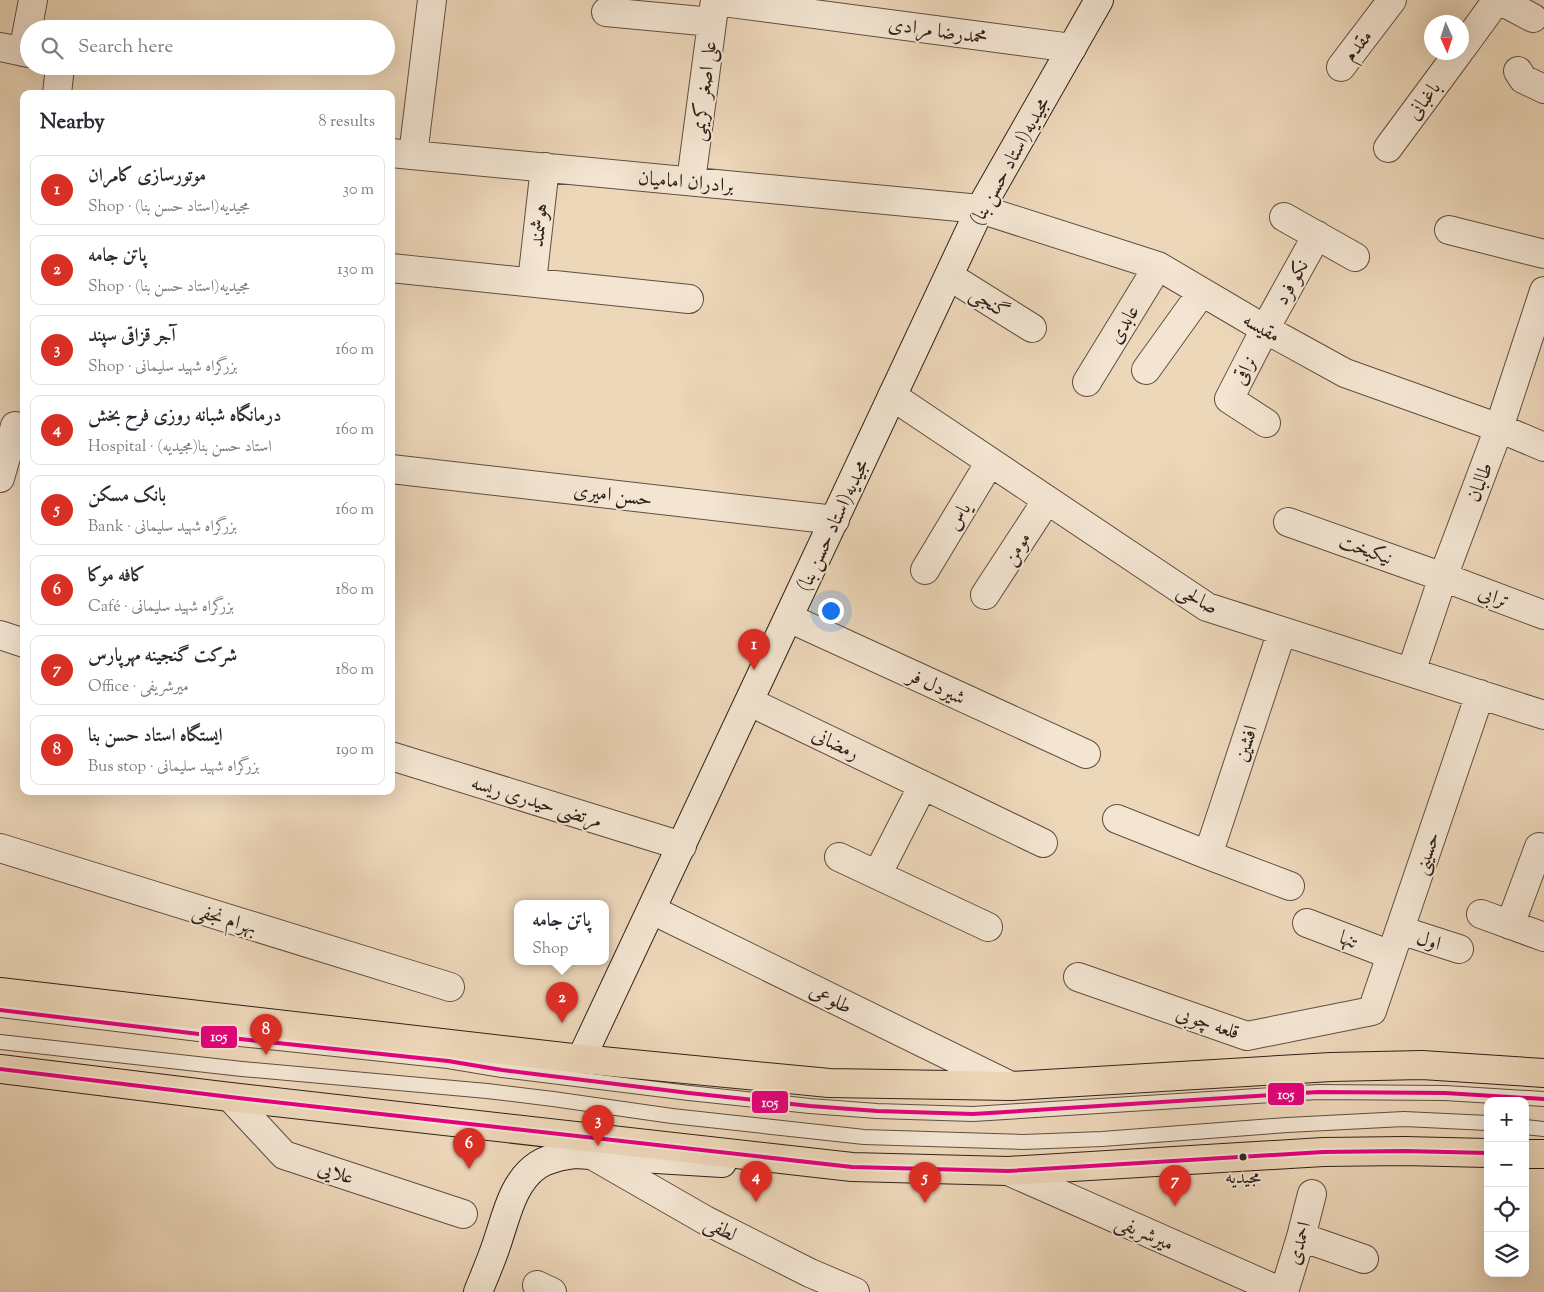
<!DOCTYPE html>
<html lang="en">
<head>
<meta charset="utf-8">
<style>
	:root { --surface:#fff; --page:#f2f2f3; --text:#2b2b33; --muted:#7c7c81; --line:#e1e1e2; --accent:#d93025 }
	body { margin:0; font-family:"Sorts Mill Goudy",Amiri,serif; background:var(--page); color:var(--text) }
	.controls { position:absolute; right:15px; bottom:15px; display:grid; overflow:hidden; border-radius:10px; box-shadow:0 5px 20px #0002 }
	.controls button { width:45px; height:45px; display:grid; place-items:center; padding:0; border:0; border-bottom:1px solid var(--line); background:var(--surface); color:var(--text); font:25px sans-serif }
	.compass { position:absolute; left:1424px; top:15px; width:45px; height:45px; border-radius:50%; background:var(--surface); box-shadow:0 5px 20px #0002; rotate:177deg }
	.you { position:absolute; left:830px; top:610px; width:18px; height:18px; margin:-12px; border:4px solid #fff; border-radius:50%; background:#1a73e8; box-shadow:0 0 0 8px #1a73e833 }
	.badge { display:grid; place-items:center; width:32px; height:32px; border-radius:50%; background:var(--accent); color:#fff; font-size:16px; font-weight:700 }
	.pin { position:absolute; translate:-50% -41px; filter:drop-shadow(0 1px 2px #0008) }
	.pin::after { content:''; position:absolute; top:26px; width:18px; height:15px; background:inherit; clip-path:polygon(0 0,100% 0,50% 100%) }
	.popup { position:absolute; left:514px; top:900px; width:95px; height:65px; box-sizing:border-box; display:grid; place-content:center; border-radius:10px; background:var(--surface); filter:drop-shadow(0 1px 4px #0005); font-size:16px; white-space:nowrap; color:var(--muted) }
	.popup b { font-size:19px; color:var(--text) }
	.popup::after { content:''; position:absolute; left:50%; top:100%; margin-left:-10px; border:10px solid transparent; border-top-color:var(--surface) }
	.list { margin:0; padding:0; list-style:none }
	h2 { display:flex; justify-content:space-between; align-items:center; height:65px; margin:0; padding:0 20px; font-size:21px }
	h2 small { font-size:16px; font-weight:400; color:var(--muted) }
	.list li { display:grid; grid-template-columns:32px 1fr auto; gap:15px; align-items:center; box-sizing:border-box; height:70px; margin:0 10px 10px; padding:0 10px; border:1px solid var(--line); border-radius:10px }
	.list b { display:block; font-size:19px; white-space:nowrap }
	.list p { margin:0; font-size:16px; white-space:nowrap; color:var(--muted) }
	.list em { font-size:16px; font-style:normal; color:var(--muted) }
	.icon { flex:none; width:28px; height:28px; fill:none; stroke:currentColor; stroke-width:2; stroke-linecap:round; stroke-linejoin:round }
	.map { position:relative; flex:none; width:1544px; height:1292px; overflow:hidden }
	.search { position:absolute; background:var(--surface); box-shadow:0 5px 20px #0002; left:20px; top:20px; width:375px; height:55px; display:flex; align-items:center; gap:12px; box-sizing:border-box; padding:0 18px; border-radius:28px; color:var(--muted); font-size:19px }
	.panel { position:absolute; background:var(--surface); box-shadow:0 5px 20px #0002; left:20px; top:90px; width:375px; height:705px; border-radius:10px }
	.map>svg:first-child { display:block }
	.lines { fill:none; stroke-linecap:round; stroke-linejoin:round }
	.service-casing { stroke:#5f4e42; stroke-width:16 }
	.minor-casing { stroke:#5f4e42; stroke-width:30 }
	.secondary-casing { stroke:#30201a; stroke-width:30 }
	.trunk-casing { stroke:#30201a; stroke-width:30 }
	.service { stroke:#f3e5d2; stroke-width:14 }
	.minor { stroke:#f3e5d2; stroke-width:28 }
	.secondary { stroke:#f3e5d2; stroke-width:28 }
	.trunk { stroke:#edd7b9; stroke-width:28 }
	.bus-1-casing { stroke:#f3e5d2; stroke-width:8 }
	.bus-1 { stroke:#e5007d; stroke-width:4 }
	.bus-dot { fill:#30201a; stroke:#f3e5d2; stroke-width:2 }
	.labels { text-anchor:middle; stroke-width:4; stroke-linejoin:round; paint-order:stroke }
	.bus-label { font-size:19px; fill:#30201a; stroke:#f3e5d2 }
	.street-label { font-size:20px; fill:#30201a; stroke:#f3e5d2 }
	.line-badge { stroke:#f3e5d2; stroke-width:2 }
	.badge-label { font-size:14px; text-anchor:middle; font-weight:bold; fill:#fff }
</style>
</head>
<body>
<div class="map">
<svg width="1544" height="1292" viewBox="0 0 1544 1292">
	<rect width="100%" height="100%" fill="#edd7b9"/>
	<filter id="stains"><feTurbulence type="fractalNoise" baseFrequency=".004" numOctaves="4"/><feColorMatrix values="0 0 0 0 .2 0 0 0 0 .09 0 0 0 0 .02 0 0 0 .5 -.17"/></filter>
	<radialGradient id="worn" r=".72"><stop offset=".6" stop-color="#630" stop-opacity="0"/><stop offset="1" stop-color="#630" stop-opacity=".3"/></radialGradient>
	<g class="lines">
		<defs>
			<path id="service" d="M0 1010 240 1039 448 1061 502 1070 689 1093 810 1106 877 1111 973 1114 1318 1092 1445 1093 1544 1099
				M0 1042 242 1069 487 1091 553 1099 672 1116 864 1137 1023 1142 1102 1139 1287 1125 1404 1119 1488 1123
				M1525 1127 1544 1129"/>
			<path id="minor" d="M1499 0 1533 18
				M715 1 1072 48
				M606 12 712 22
				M0 47 29 53
				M1462 48 1497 0
				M23 52 33 0
				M1341 67 1392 0
				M1518 71 1523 79 1544 89
				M57 94 60 66
				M1388 148 1459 52
				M391 153 980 209 1158 266 1265 329 1345 373 1499 428 1544 447
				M413 155 432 0
				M691 181 715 0
				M1284 217 1355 257
				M1449 230 1544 254
				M391 268 689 299
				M949 276 1032 328
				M532 282 545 167
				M1146 370 1202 292
				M1087 382 1158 266
				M892 396 1207 607 1544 715
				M1266 423 1229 399 1265 329 1317 235
				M391 469 835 520
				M0 478 15 426
				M1288 522 1443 577 1544 615
				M925 570 990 462
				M985 595 1047 500
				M789 618 1086 754
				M0 635 24 643
				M1411 672 1443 577 1499 428 1544 291
				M750 702 1043 843
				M391 756 682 846
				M1117 819 1208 855 1290 886
				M0 848 450 987
				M1208 855 1282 631
				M839 857 988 927
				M877 875 923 785
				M652 910 1011 1086
				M1481 914 1544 937
				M1307 923 1391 955
				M1510 925 1539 847 1544 848
				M1400 930 1459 949
				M1078 977 1247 1036 1372 1011 1480 694
				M230 1097 284 1155 463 1214
				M592 1155 705 1220 810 1273 855 1292
				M1008 1171 1282 1292
				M1301 1237 1364 1259
				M537 1285 552 1292
				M1284 1292 1301 1237 1312 1194"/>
			<path id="secondary" d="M581 1059 980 209 1099 0
				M478 1292C484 1277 491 1261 496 1246 506 1218 512 1182 538 1165 549 1158 562 1156 575 1154L722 1163"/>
			<path id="trunk" d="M0 992 581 1059 829 1083 1011 1086 1331 1067 1422 1065 1544 1073
				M0 1069 230 1097 852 1167 1008 1171 1323 1152 1404 1151 1488 1153
				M1525 1154H1544"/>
		</defs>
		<!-- service casing -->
		<use href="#service" class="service-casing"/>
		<!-- minor casing -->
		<use href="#minor" class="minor-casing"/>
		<!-- secondary casing -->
		<use href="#secondary" class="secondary-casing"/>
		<!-- trunk casing -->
		<use href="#trunk" class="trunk-casing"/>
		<!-- service -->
		<use href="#service" class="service"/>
		<!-- minor -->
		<use href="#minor" class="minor"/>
		<!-- secondary -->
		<use href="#secondary" class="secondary"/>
		<!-- trunk -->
		<use href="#trunk" class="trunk"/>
		<defs>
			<path id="bus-1" d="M0 1010 240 1039 448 1061 502 1070 689 1093 810 1106 877 1111 973 1114 1318 1092 1445 1093 1544 1099
				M0 1069 230 1097 852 1167 1008 1171 1323 1152 1404 1151 1488 1153"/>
		</defs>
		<!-- bus-1 casing -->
		<use href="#bus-1" class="bus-1-casing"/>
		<!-- bus-1 -->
		<use href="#bus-1" class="bus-1"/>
	</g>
	<!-- markers -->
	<circle class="bus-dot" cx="1243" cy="1157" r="4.5"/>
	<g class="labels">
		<!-- bus labels -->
		<g class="bus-label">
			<text x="1243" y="1183">مجیدیه</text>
		</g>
		<!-- street labels -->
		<g class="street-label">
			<text transform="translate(938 30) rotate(8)" y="7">محمدرضا مرادی</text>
			<text transform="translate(1357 45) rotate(-52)" y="7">مقدم</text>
			<text transform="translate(703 91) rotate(-83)" y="7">علی اصغر کریمی</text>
			<text transform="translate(1423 100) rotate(-53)" y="7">باغبانی</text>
			<text transform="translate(1009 161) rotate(-61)" y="7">مجیدیه(استاد حسن بنا)</text>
			<text transform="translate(686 181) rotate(5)" y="7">برادران امامیان</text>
			<text transform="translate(538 225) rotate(-84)" y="7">هوشمند</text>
			<text transform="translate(1291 282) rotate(-61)" y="7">نکو فرد</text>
			<text transform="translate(990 302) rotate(32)" y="7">گنجی</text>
			<text transform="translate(1123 324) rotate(-59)" y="7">عابدی</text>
			<text transform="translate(1262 327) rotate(30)" y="7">مقیسه</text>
			<text transform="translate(1244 370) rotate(-63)" y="7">نراقی</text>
			<text transform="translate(1479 482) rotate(-69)" y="7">طالبان</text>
			<text transform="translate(613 494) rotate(7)" y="7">حسن امیری</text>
			<text transform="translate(958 516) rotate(-59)" y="7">یاس</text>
			<text transform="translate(832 525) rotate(-65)" y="7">مجیدیه(استاد حسن بنا)</text>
			<text transform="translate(1016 548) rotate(-57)" y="7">مومن</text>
			<text transform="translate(1366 549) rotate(19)" y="7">نیکبخت</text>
			<text transform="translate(1494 596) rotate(21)" y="7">ترابی</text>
			<text transform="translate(1198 598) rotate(29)" y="7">صالحی</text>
			<text transform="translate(937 686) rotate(25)" y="7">شیردل فر</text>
			<text transform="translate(836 743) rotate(26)" y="7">رمضانی</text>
			<text transform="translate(1245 743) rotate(-72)" y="7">افشین</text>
			<text transform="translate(537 801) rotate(17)" y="7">مرتضی حیدری ریسه</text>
			<text transform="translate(1426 853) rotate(-71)" y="7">حسینی</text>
			<text transform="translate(225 918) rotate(17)" y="7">بهرام نجفی</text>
			<text transform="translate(1349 939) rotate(21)" y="7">تنها</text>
			<text transform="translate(1429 940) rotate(18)" y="7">اول</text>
			<text transform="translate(831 998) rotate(26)" y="7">طلوعی</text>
			<text transform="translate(1208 1022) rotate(19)" y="7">قلعه چوبی</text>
			<text transform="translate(336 1172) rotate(18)" y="7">علایی</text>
			<text transform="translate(721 1228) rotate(27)" y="7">لطفی</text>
			<text transform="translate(1145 1232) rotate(24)" y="7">میرشریفی</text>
			<text transform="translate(1298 1243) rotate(-74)" y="7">احمدی</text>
		</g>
	</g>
	<g class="line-badge">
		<rect x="200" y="1025" width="38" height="24" rx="5" fill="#e5007d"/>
		<rect x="1267" y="1082" width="38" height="24" rx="5" fill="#e5007d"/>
		<rect x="751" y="1090" width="38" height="24" rx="5" fill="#e5007d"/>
	</g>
	<g class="badge-label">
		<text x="219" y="1041">105</text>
		<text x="1286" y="1099">105</text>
		<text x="770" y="1107">105</text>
	</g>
	<rect width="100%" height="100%" filter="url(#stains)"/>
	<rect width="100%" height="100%" fill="url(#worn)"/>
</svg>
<div class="controls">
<button>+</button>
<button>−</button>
<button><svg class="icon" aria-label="locate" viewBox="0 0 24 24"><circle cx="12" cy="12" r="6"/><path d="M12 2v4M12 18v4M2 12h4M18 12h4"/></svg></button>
<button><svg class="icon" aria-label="layers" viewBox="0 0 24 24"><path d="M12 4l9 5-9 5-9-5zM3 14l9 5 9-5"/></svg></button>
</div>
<svg class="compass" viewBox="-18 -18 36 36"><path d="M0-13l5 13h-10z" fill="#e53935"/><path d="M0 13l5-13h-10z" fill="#7c7c81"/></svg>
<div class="you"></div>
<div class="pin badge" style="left:754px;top:670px">1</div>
<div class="pin badge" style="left:562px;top:1023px">2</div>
<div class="popup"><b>پاتن جامه</b>Shop</div>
<div class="pin badge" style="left:598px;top:1146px">3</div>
<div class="pin badge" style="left:756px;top:1202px">4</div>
<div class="pin badge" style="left:925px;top:1203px">5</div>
<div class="pin badge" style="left:469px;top:1169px">6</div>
<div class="pin badge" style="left:1175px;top:1206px">7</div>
<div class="pin badge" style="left:266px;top:1055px">8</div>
<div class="search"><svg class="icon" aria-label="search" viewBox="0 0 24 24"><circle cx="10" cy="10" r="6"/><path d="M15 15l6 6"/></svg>Search here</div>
<section class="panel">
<h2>Nearby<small>8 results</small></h2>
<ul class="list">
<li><span class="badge">1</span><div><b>موتورسازی کامران</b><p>Shop · مجیدیه(استاد حسن بنا)</p></div><em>30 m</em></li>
<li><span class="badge">2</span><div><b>پاتن جامه</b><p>Shop · مجیدیه(استاد حسن بنا)</p></div><em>130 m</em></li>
<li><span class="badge">3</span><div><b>آجر قزاقی سپند</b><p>Shop · بزرگراه شهید سلیمانی</p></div><em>160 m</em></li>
<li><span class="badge">4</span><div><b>درمانگاه شبانه روزی فرح بخش</b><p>Hospital · استاد حسن بنا(مجیدیه)</p></div><em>160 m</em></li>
<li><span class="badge">5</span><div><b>بانک مسکن</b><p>Bank · بزرگراه شهید سلیمانی</p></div><em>160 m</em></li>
<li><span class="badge">6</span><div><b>کافه موکا</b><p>Café · بزرگراه شهید سلیمانی</p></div><em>180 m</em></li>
<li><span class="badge">7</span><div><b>شرکت گنجینه مهرپارس</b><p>Office · میرشریفی</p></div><em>180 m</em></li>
<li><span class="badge">8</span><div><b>ایستگاه استاد حسن بنا</b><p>Bus stop · بزرگراه شهید سلیمانی</p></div><em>190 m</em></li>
</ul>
</section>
</div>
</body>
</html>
